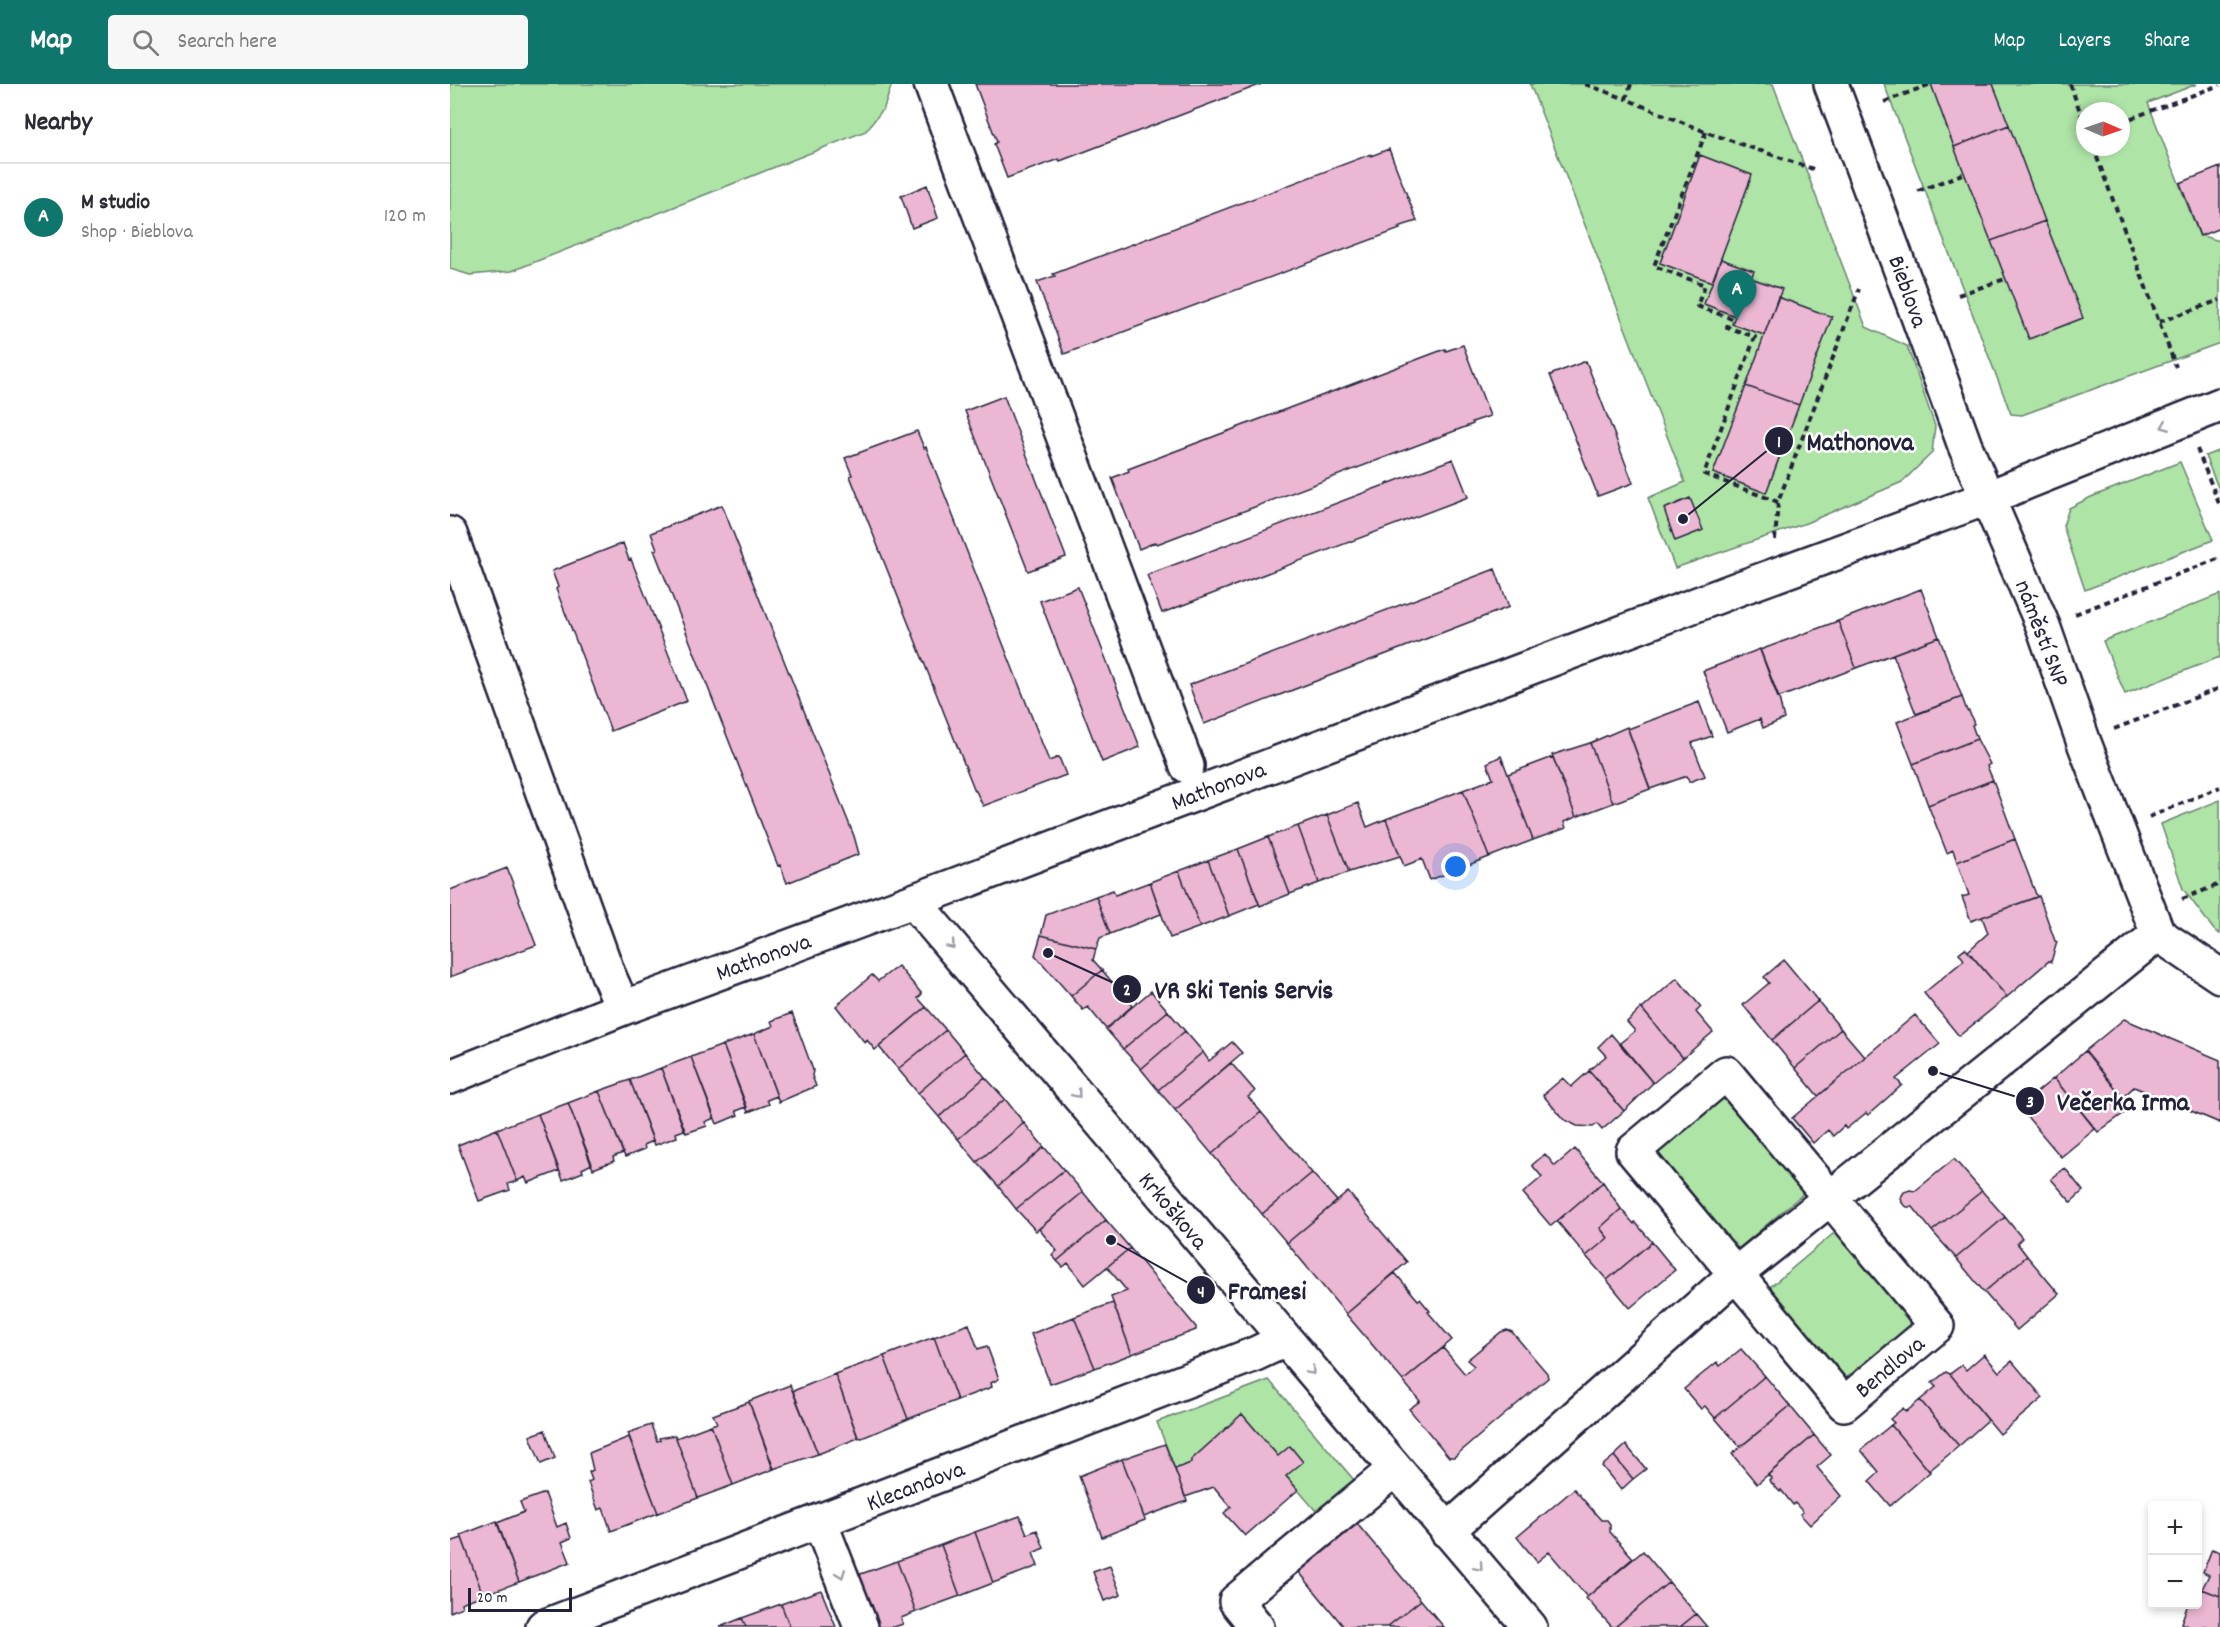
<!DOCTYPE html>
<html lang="en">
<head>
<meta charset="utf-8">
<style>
	:root { --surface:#fff; --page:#f7f7f7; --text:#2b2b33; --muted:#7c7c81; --line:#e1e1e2; --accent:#0f766e }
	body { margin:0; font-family:Dekko,sans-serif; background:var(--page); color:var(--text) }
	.controls { position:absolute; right:18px; bottom:18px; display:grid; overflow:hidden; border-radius:6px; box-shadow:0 3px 9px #0003 }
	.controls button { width:54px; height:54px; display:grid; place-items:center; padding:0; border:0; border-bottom:2px solid var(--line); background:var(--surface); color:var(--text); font:30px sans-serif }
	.compass { position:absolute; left:1626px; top:18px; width:54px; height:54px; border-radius:50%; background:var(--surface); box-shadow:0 3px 9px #0003; rotate:92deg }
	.scale { position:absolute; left:18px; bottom:15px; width:104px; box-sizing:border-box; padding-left:6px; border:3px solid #22223b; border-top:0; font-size:16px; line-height:21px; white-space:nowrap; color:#22223b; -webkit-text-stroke:4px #fff; paint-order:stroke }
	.you { position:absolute; left:1006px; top:783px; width:21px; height:21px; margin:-15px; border:4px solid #fff; border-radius:50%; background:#1a73e8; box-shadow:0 0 0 9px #1a73e833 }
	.badge { display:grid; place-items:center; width:39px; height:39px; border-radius:50%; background:var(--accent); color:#fff; font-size:20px; font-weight:700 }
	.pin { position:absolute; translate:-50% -50px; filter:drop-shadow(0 2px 3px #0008) }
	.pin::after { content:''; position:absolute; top:32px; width:21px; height:18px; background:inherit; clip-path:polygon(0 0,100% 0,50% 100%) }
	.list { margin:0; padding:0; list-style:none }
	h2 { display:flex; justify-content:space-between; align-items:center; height:78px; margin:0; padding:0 24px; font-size:26px }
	h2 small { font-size:20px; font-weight:400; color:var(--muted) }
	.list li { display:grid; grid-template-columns:39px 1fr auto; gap:18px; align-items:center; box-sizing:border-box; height:108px; padding:0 24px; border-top:2px solid var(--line) }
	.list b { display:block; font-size:22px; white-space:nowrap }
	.list p { margin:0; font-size:20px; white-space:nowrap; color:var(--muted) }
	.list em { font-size:20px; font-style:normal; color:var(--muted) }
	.icon { flex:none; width:33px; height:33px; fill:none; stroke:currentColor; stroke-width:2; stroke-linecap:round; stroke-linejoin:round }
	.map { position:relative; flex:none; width:1770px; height:1543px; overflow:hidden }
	header { display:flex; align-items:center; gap:36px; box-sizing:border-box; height:84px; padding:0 30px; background:var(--accent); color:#fff }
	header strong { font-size:28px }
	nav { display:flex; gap:33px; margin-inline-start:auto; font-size:21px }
	.search { width:420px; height:54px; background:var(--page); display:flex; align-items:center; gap:15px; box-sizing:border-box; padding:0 21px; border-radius:6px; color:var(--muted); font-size:22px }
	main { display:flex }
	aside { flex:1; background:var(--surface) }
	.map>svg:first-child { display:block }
	.green { fill:#aee4a6; stroke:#688370; stroke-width:1.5; fill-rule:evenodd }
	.building { fill:#ebb7d2; stroke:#22223b; stroke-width:1.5 }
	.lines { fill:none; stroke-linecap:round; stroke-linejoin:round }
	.minor-casing { stroke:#22223b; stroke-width:38 }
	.path { stroke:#22223b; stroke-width:4; stroke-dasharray:6 4.5; stroke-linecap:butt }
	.minor { stroke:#fff; stroke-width:33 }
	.oneway { stroke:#9c9ca7 }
	.labels { text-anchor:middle; stroke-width:5; stroke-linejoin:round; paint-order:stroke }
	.street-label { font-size:24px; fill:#22223b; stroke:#fff }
	.leader { fill:none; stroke:#22223b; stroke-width:2 }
	.callout-dot { fill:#22223b; stroke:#fff; stroke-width:2 }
	.mark-label { font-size:18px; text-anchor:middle; font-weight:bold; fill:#fff }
	.callout-label { font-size:26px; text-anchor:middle; font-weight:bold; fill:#22223b; stroke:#fff; stroke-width:5; stroke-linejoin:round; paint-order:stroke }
</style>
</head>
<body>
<header>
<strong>Map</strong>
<div class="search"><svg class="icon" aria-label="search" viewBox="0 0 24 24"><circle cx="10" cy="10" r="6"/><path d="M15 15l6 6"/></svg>Search here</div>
<nav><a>Map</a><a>Layers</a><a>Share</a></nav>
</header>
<main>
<aside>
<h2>Nearby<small></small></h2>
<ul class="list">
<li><span class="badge">A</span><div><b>M studio</b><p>Shop · Bieblova</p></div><em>120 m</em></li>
</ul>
</aside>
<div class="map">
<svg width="1770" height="1543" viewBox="0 0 1770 1543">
	<rect width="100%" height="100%" fill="#fff"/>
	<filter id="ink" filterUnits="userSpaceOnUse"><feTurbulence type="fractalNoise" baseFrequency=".0167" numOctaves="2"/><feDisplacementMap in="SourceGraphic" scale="12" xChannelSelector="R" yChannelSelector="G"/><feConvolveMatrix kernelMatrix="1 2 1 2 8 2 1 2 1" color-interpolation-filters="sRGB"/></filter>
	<g filter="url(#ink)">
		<!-- green -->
		<path class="green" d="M0 0H442L434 24 416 47 62 187 20 191 0 185Z
			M1080 0H1323L1416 243 1457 262 1485 342 1482 369 1452 398 1356 439 1225 484 1198 414 1235 398Z
			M1434 0H1747L1698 19 1749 151 1770 157V259L1572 331 1561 330ZM1635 27H1671V63H1635Z
			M1770 366V408L1755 372Z
			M1730 378 1763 456 1635 506 1613 442 1619 424 1641 413Z
			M1770 510V573L1675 610 1653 557Z
			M1770 716V850L1764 846 1733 805 1711 740Z
			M1279 1011 1360 1104 1281 1171 1203 1068 1266 1013Z
			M1390 1144 1470 1236 1392 1302 1313 1209Z
			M819 1296 904 1396 866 1427 836 1392 828 1372 792 1330 741 1376V1379L725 1385 707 1338Z"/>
		<!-- building -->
		<path class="building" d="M525 0H812L610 77 609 75 557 94 544 60 547 58Z
			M1481 0H1543L1559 41 1504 63Z
			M1559 41 1595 137 1541 157 1504 63Z
			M939 65 967 137 948 143 950 145 614 270 587 198 605 192 603 190 921 70V72Z
			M1250 71 1302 91 1262 198 1210 179Z
			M1770 83V144L1750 152 1730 99Z
			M477 101 488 134 462 144 451 112Z
			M1595 137 1633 234 1579 255 1541 157Z
			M1271 175 1304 187 1301 194 1332 205 1314 251 1282 240 1285 232 1254 220Z
			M1328 213 1382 233 1349 321 1296 302Z
			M1013 261 1040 332 1022 338 1023 340 707 460 706 458 689 465 662 394 679 387 678 385 995 265 996 267Z
			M1136 277 1183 399 1148 412 1100 291Z
			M1296 302 1349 321 1316 409 1263 389Z
			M554 312 616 473 578 487 515 327Z
			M467 347 474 364 476 363 599 677 609 673 616 691 533 722 526 707H525L400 392 402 391 395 374Z
			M1003 375 1018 413 712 529 697 491Z
			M1240 414 1253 446 1225 457 1214 425Z
			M272 421 404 752 409 770 337 799 330 781 328 782 204 466 207 465 201 449Z
			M173 459 179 476 181 475 237 617 161 647 106 505 108 503 102 487Z
			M1045 485 1059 523 754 640 739 601Z
			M628 503 690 663 652 678 590 517Z
			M1471 505 1489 553 1406 584 1388 537Z
			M1388 537 1406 584 1328 614 1310 566Z
			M1489 553 1512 613 1466 630 1443 570Z
			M1310 565 1329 614 1334 635 1313 644 1310 635 1277 648 1253 587Z
			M1512 613 1517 627H1519L1524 640 1522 641 1527 655 1463 680 1447 638Z
			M1249 618 1262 652 1242 659 1255 692 1239 698 1237 692 1200 705 1178 645Z
			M1177 643 1200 705 1163 719 1140 659Z
			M1527 655 1540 680 1537 682 1543 696 1478 721 1463 680Z
			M1140 659 1163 719 1126 733 1102 671Z
			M1051 672 1083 756 1039 773 1013 706 1043 695 1037 679Z
			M1103 673 1126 733 1114 738 1116 744 1083 756 1058 690Z
			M1543 696 1565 755 1507 778 1503 766 1497 769 1478 721Z
			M1013 706 1039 773 980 796 972 775 954 782 936 735Z
			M908 719 917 743 936 735 950 772 899 788 877 731Z
			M877 731 899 788 869 799 848 742Z
			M848 742 869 799 840 810 818 753Z
			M818 753 840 810 810 822 788 765Z
			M1565 755 1587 813 1521 837 1512 813 1519 811 1507 778Z
			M788 765 809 820 779 832 758 776Z
			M758 776 779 832 750 843 729 787Z
			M57 784 86 861 0 893V806Z
			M729 787 750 843 720 854 700 798Z
			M700 798 711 830 660 850 646 812 663 806 665 811Z
			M646 812 660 850 650 854 646 865 591 851 596 831Z
			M1589 812 1605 857 1607 858 1601 878 1599 877 1557 913 1518 867 1538 849 1532 833Z
			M591 851 646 865 643 876 652 886 621 912 585 871Z
			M1515 864 1557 913 1509 952 1474 909 1514 876 1509 869Z
			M1334 876 1368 917 1322 956 1293 921 1319 899 1314 893Z
			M448 882 472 910 468 914 476 923 425 966 417 956 415 959 386 922 422 891 428 897Z
			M652 886 682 922 656 945 638 923 633 926 621 912Z
			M1227 894 1251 923 1246 928 1263 948 1233 974 1192 925Z
			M701 907 718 927 673 965 656 945Z
			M1368 917 1391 945 1345 984 1322 956Z
			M476 923 496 946 448 985 429 963Z
			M1191 924 1233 974 1203 999 1170 959 1185 947 1177 938Z
			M718 927 735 947 691 985 673 965Z
			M342 929 363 986 362 992 366 1002 329 1018 304 950 323 942 321 937Z
			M1465 931 1490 960 1446 995 1452 1001 1418 1031 1416 1029 1396 1045 1394 1042 1383 1052 1378 1046 1363 1059 1342 1034Z
			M1674 935 1770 976V1039L1684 1003 1673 1013 1635 967Z
			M1391 945 1415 973 1368 1012 1345 984Z
			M496 946 515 969 468 1009 448 985Z
			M735 947 753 968 708 1006 691 985Z
			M304 950 327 1012 317 1016 319 1020 298 1028 273 961Z
			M1161 950 1203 999 1174 1027 1139 986 1156 972 1148 963Z
			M782 958 792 969 725 1026 708 1006 753 968 759 977Z
			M273 961 297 1023 286 1027 288 1031 267 1040 241 973Z
			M1635 967 1681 1024 1648 1048 1604 994Z
			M515 969 535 993 489 1033 468 1009Z
			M241 973 264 1034 255 1038 257 1042 236 1049 211 984Z
			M781 979 805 1007 798 1013 811 1028 762 1070 725 1026Z
			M211 984 234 1046 226 1049 227 1053 205 1061 180 996Z
			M1139 987 1174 1027 1152 1046 1147 1040 1143 1043 1127 1042 1113 1035 1093 1011 1113 994 1121 1003Z
			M535 993 555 1015 508 1055 489 1033Z
			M1604 994 1645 1045 1611 1073 1569 1023Z
			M180 996 203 1057 194 1061 195 1065 175 1073 149 1007Z
			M149 1007 173 1069 163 1073 164 1077 143 1085 118 1019Z
			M555 1015 574 1039 527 1078 508 1055Z
			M118 1019 142 1080 132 1085 133 1088 113 1096 88 1030Z
			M811 1028 862 1089 812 1130 762 1070Z
			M88 1030 109 1087 78 1099 75 1093 67 1097 47 1045Z
			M574 1039 594 1063 548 1102 527 1078Z
			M47 1045 67 1097 58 1100 60 1106 29 1117 8 1061Z
			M594 1063 614 1086 566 1125 548 1102Z
			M1125 1065 1153 1098 1101 1142 1073 1109 1092 1093 1082 1081 1095 1070 1105 1082Z
			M1504 1075 1532 1107 1482 1147 1463 1123H1457L1452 1119 1451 1113 1454 1108 1460 1106 1465 1107Z
			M1615 1084 1633 1107 1621 1118 1601 1095Z
			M614 1086 633 1108 586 1147 566 1125Z
			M862 1089 887 1117 837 1159 812 1130Z
			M1153 1098 1171 1125 1150 1144 1158 1154 1136 1172 1107 1137Z
			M1532 1107 1555 1133 1506 1174 1482 1147Z
			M633 1108 656 1136 607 1177 602 1171 607 1167 589 1145Z
			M898 1108 957 1178 896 1230 837 1159Z
			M1171 1125 1184 1140 1185 1138 1202 1158 1157 1196 1136 1172 1158 1154 1150 1144Z
			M1555 1133 1572 1154 1567 1159 1577 1172 1534 1208 1506 1174Z
			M656 1136 680 1164 635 1201 618 1179 613 1183 607 1177Z
			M1202 1158 1225 1186 1180 1224 1157 1196Z
			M680 1164 746 1243V1246L682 1270 661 1213 677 1207 657 1183Z
			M1577 1172 1609 1210 1567 1246 1534 1208Z
			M945 1189 968 1216 970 1215 980 1227 978 1228 1002 1256 953 1297 896 1230Z
			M663 1219 682 1270 645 1284 624 1233Z
			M624 1233 645 1284 600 1300 581 1250Z
			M519 1240 528 1265 537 1262 549 1295 541 1299 542 1303 507 1316 484 1253Z
			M1057 1246 1062 1248 1097 1289 1098 1294 1004 1373H999L959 1325 970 1317 953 1297 993 1264 1015 1290 1024 1282 1017 1276 1051 1248Z
			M484 1253 507 1316 458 1335 434 1272Z
			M1291 1265 1315 1292 1265 1334 1255 1322 1251 1325 1234 1305 1267 1278 1270 1282Z
			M1534 1270 1549 1288 1562 1277 1593 1314 1550 1350 1500 1290 1512 1281 1516 1286Z
			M434 1272 458 1335 412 1354 408 1353 385 1290Z
			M1496 1288 1500 1290 1538 1336 1509 1362 1470 1316 1486 1303 1482 1299Z
			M385 1290 408 1354 368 1370 343 1307Z
			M1315 1292 1340 1322 1290 1363 1265 1334Z
			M340 1301 368 1370 323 1385 299 1317Z
			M1470 1316 1509 1362 1479 1387 1441 1341 1444 1339 1440 1335 1453 1324 1456 1328Z
			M299 1318 324 1385 283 1401 261 1341 267 1339 263 1331Z
			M1340 1322 1364 1351 1307 1400 1282 1370Z
			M792 1330 828 1372 840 1362 853 1378 836 1392 848 1406 795 1452 774 1429 781 1423 764 1403 735 1413 725 1385 741 1379V1376Z
			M201 1341 207 1357 210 1356 209 1354 225 1351 248 1414 208 1429 178 1349Z
			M261 1341 283 1401 248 1414 226 1354Z
			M1441 1341 1480 1388 1440 1422 1419 1397 1429 1388 1411 1366Z
			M95 1346 105 1374 91 1380 80 1352Z
			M1364 1351 1381 1371 1367 1383 1391 1412 1360 1441 1350 1430 1353 1428 1345 1419 1343 1421 1331 1406 1330 1408 1319 1396 1322 1395 1318 1391Z
			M179 1353 208 1429 161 1447 153 1424 148 1426 138 1398 142 1396 139 1388 143 1386 139 1369Z
			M715 1360 737 1417 694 1433 672 1375Z
			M1176 1361 1196 1385 1183 1395 1164 1372Z
			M1164 1372 1183 1395 1171 1406 1152 1382Z
			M672 1375 695 1436 652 1453 629 1392Z
			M1124 1405 1151 1436H1157L1160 1440V1448L1183 1474 1137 1513 1099 1468 1087 1478 1067 1453Z
			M95 1409 107 1443 116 1439 121 1454 112 1458 120 1478 69 1498 47 1439 74 1428 70 1418Z
			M570 1432 577 1450 587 1446 594 1464 583 1469 588 1482 543 1499 525 1448Z
			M903 1435 971 1516 937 1543H894L845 1483Z
			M47 1437 69 1498 33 1511 11 1451Z
			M525 1448 543 1499 510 1512 491 1461Z
			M12 1454 33 1511 11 1519 12 1523 0 1528V1458Z
			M491 1461 510 1512 466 1528 447 1477Z
			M1762 1465 1770 1468V1512L1752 1505 1759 1491 1753 1488Z
			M1193 1467 1219 1498 1165 1543H1162L1136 1514Z
			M447 1477 466 1528 451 1534 453 1540 444 1543H428L408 1491Z
			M660 1482 671 1511 654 1517 643 1488Z
			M1219 1498 1246 1530 1230 1543H1165Z
			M1752 1505 1770 1512V1543H1740L1731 1539 1738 1520H1748Z
			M371 1506 386 1543H340L331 1520Z
			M971 1516 994 1543H937Z
			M331 1520 340 1543H296L292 1534Z
			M1246 1530 1257 1543H1230Z
			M292 1534 296 1543H270Z"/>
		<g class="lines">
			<defs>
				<path id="minor" d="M481 0 737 682
					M1381 0 1465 224 1515 362 1593 542 1633 656 1708 850 1770 892
					M0 450 158 890 173 924
					M463 817 1080 1543
					M1276 989 1487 1242 1394 1320 1183 1067Z
					M0 993 173 924 463 817 1290 504 1537 414 1770 321
					M370 1438 411 1543
					M997 1447 1286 1190 1708 850
					M93 1543 805 1270 835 1256
					M807 1543 786 1517 945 1385"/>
			</defs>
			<!-- minor casing -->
			<use href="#minor" class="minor-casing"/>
			<!-- path -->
			<path class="path" d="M1135 0 1176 15
				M1181 0 1176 15 1256 48 1363 85
				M1620 0 1635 41
				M1434 18 1481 0
				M1671 38 1770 1
				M1256 48 1204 182 1255 201 1247 222 1280 234 1277 243 1305 253 1254 390 1328 418
				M1643 63 1726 283
				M1468 107 1515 89
				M1508 211 1555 195
				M1709 238 1770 216
				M1747 365 1770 422
				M1325 456 1328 418 1409 205
				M1625 530 1770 474
				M1664 645 1770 604
				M1699 733 1770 703
				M1732 815 1770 800"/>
			<!-- minor -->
			<use href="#minor" class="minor"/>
		</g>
		<!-- one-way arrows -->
		<defs><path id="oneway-chevron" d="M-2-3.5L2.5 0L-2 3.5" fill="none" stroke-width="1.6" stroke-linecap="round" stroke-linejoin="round" transform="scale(1.5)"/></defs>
		<g class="oneway">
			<use href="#oneway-chevron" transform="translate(1715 342) rotate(158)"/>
			<use href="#oneway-chevron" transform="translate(501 861) rotate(50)"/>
			<use href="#oneway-chevron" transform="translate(627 1010) rotate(50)"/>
			<use href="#oneway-chevron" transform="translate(861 1287) rotate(50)"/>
			<use href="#oneway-chevron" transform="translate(1029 1483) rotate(49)"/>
			<use href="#oneway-chevron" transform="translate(391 1490) rotate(69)"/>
		</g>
	</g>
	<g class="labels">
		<!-- street labels -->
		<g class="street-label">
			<text transform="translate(1459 207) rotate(70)" y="8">Bieblova</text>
			<text transform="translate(1593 549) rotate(69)" y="8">náměstí SNP</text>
			<text transform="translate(768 701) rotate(-21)" y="8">Mathonova</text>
			<text transform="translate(313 872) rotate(-20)" y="8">Mathonova</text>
			<text transform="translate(724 1126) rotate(50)" y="8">Krkoškova</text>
			<text transform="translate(1439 1282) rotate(-40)" y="8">Bendlova</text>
			<text transform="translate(465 1401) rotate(-21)" y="8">Klecandova</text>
		</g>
	</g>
	<!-- callouts -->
	<path class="leader" d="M1233 435L1329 357M598 869L677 905M1483 987L1580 1017M661 1156L751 1206"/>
	<g class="callout-dot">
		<circle cx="1233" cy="435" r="6"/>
		<circle cx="598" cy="869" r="6"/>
		<circle cx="1483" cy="987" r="6"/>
		<circle cx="661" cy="1156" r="6"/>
		<circle cx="1329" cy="357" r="15"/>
		<circle cx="677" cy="905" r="15"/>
		<circle cx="1580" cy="1017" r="15"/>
		<circle cx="751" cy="1206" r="15"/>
	</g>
	<g class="mark-label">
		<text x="1329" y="363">1</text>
		<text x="677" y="911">2</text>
		<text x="1580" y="1023">3</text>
		<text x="751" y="1213">4</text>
	</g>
	<g class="callout-label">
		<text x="1410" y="366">Mathonova</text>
		<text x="794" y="914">VR Ski Tenis Servis</text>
		<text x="1673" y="1026">Večerka Irma</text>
		<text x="817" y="1215">Framesi</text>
	</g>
</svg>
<div class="controls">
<button>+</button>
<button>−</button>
</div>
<svg class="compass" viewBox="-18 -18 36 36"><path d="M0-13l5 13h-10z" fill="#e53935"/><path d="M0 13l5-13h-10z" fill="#7c7c81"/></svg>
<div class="scale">20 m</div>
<div class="you"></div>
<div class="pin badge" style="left:1287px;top:236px">A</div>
</div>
</main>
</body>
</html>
